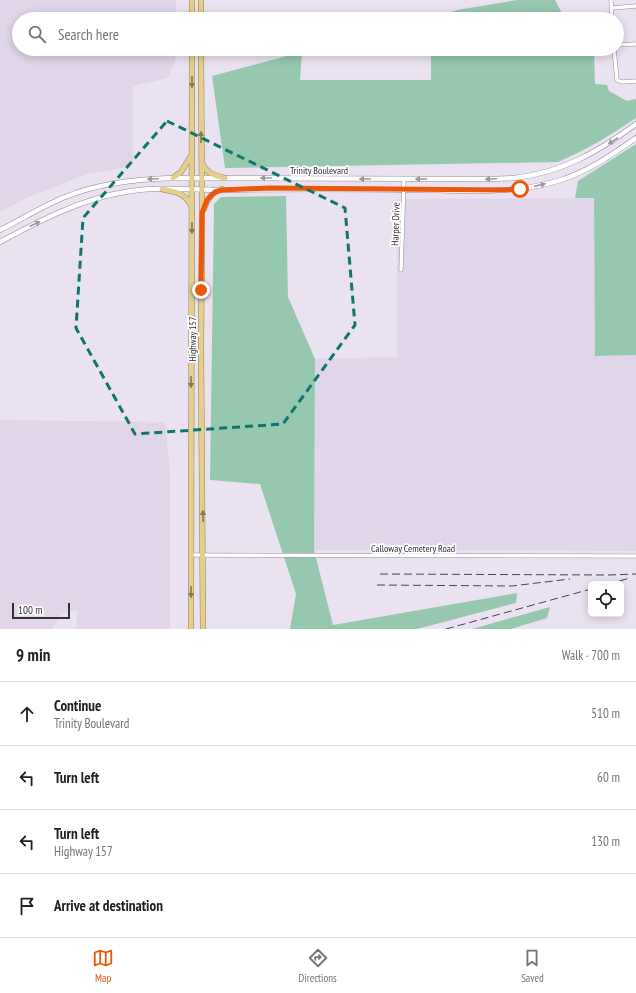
<!DOCTYPE html>
<html lang="en">
<head>
<meta charset="utf-8">
<style>
	:root { --surface:#fff; --page:#f2f2f2; --text:#202124; --muted:#757577; --line:#e0e0e0; --accent:#ea580c }
	body { margin:0; font-family:"PT Sans Narrow",sans-serif; background:var(--page); color:var(--text) }
	.controls { position:absolute; right:12px; bottom:12px; display:grid; overflow:hidden; border-radius:6px; box-shadow:0 2px 10px #0003 }
	.controls button { width:36px; height:36px; display:grid; place-items:center; padding:0; border:0; border-bottom:1px solid var(--line); background:var(--surface); color:var(--text); font:20px sans-serif }
	.scale { position:absolute; left:12px; bottom:10px; width:58px; box-sizing:border-box; padding-left:4px; border:2px solid #343036; border-top:0; font-size:11px; line-height:14px; white-space:nowrap; color:#343036; -webkit-text-stroke:3px #fff; paint-order:stroke }
	.stop { position:absolute; width:12px; height:12px; margin:-9px; border:3px solid #ea580c; border-radius:50%; background:#fff }
	.stop.end { background:#ea580c; border-color:#fff; box-shadow:0 1px 4px #0008 }
	.list { margin:0; padding:0; list-style:none }
	h2 { display:flex; justify-content:space-between; align-items:center; height:52px; margin:0; padding:0 16px; font-size:17px }
	h2 small { font-size:13px; font-weight:400; color:var(--muted) }
	.list li { display:grid; grid-template-columns:26px 1fr auto; gap:12px; align-items:center; box-sizing:border-box; height:64px; padding:0 16px; border-top:1px solid var(--line) }
	.list b { display:block; font-size:15px; white-space:nowrap }
	.list p { margin:0; font-size:13px; white-space:nowrap; color:var(--muted) }
	.list em { font-size:13px; font-style:normal; color:var(--muted) }
	.icon { flex:none; width:22px; height:22px; fill:none; stroke:currentColor; stroke-width:2; stroke-linecap:round; stroke-linejoin:round }
	.map { position:relative; flex:none; width:636px; height:629px; overflow:hidden }
	.search { position:absolute; background:var(--surface); box-shadow:0 2px 10px #0003; left:12px; right:12px; top:12px; height:44px; display:flex; align-items:center; gap:10px; box-sizing:border-box; padding:0 14px; border-radius:22px; color:var(--muted); font-size:15px }
	.sheet { height:308px; background:var(--surface) }
	nav { display:flex; justify-content:space-around; align-items:center; box-sizing:border-box; height:56px; border-top:1px solid var(--line); background:var(--surface); font-size:11px; color:var(--muted) }
	nav a { display:grid; justify-items:center; gap:2px }
	nav .on { color:var(--accent) }
	.map>svg:first-child { display:block }
	.built { fill:#e1d5e9 }
	.green { fill:#96c8af }
	.lines { fill:none; stroke-linecap:round; stroke-linejoin:round }
	.street-casing { stroke:#918996; stroke-width:4.5 }
	.secondary-casing { stroke:#918996; stroke-width:5.5 }
	.primary-casing { stroke:#9a8341; stroke-width:6 }
	.street { stroke:#fff; stroke-width:3.5 }
	.secondary { stroke:#fff; stroke-width:4.5 }
	.primary { stroke:#e3cf91; stroke-width:5 }
	.rail { stroke:#47434a; stroke-width:1; stroke-dasharray:8 4; stroke-linecap:butt }
	.oneway { fill:#83785f }
	.oneway2 { fill:#9a989a }
	.route { stroke:#ea580c; stroke-width:5 }
	.marked { fill:none; stroke:#0f766e; stroke-width:3; stroke-dasharray:8 5; stroke-linejoin:round }
	.labels { text-anchor:middle; stroke-width:3.5; stroke-linejoin:round; paint-order:stroke }
	.street-label { font-size:10px; fill:#343036; stroke:#fff }
</style>
</head>
<body>
<div class="map">
<svg width="636" height="629" viewBox="0 0 636 629">
	<rect width="100%" height="100%" fill="#ebe2f1"/>
	<!-- built -->
	<path class="built" d="M0 0H176V19H19V49H176L175 61 168 78 133 86V162L122 168 87 174 24 199 0 212Z
		M594 198 595 356 636 355V551L314 550 315 359 397 357V199Z
		M0 420 165 422 170 469V629H76L77 610 62 614 52 629H0Z"/>
	<!-- green -->
	<path class="green" d="M517 0H555L565 19H431L457 10Z
		M431 49H593L594 50 595 84 607 85 609 91 627 101 636 99V118C611 135 586 150 558 162L225 168 212 76 302 52 300 80H431Z
		M636 144V355L595 356 594 198H575L578 181Z
		M286 196 288 297 315 359 314 550 333 625 517 593 516 603 417 629H290L296 594 260 484 210 480 214 204 221 197Z
		M550 607 547 618 511 629H472Z"/>
	<g class="lines">
		<defs>
			<path id="street" d="M611 0 612 19
				M612 8 636 6
				M617 45 636 44
				M614 49 617 80 622 82 636 81
				M401 270 404 179
				M191 555 636 556"/>
			<path id="secondary" d="M0 230C22 219 43 206 65 197 99 183 137 179 173 178L480 179C491 179 503 179 514 178 561 173 598 152 636 124
				M0 242C39 221 81 199 125 192 157 186 190 190 221 190 289 189 356 189 423 190 469 191 517 194 561 180 589 171 613 154 636 138"/>
			<path id="primary" d="M192 0V19
				M201 19V0
				M201 49 202 213 201 350 203 629
				M202 163C207 174 214 175 225 178
				M173 178 181 172 191 156
				M162 189C178 193 184 192 192 207
				M204 209C208 198 211 193 222 189
				M191 629 192 49"/>
		</defs>
		<!-- street casing -->
		<use href="#street" class="street-casing"/>
		<!-- secondary casing -->
		<use href="#secondary" class="secondary-casing"/>
		<!-- primary casing -->
		<use href="#primary" class="primary-casing"/>
		<!-- street -->
		<use href="#street" class="street"/>
		<!-- secondary -->
		<use href="#secondary" class="secondary"/>
		<!-- primary -->
		<use href="#primary" class="primary"/>
		<!-- rail -->
		<path class="rail" d="M380 574 608 575 636 574
			M608 584 630 578
			M377 585 512 586 570 579
			M446 629 591 589"/>
	</g>
	<!-- one-way arrows -->
	<defs><path id="oneway-solid" d="M-6-.8H1V-3.2L6.5 0L1 3.2V.8H-6Z"/></defs>
	<g class="oneway">
		<use href="#oneway-solid" transform="translate(192 82) rotate(90)"/>
		<use href="#oneway-solid" transform="translate(201 137) rotate(-90)"/>
		<use href="#oneway-solid" transform="translate(192 228) rotate(90)"/>
		<use href="#oneway-solid" transform="translate(191 382) rotate(90)"/>
		<use href="#oneway-solid" transform="translate(203 516) rotate(-91)"/>
		<use href="#oneway-solid" transform="translate(191 592) rotate(90)"/>
	</g>
	<g class="oneway2">
		<use href="#oneway-solid" transform="translate(613 141) rotate(147)"/>
		<use href="#oneway-solid" transform="translate(266 178) rotate(-180)"/>
		<use href="#oneway-solid" transform="translate(153 179) rotate(177)"/>
		<use href="#oneway-solid" transform="translate(365 179) rotate(-180)"/>
		<use href="#oneway-solid" transform="translate(421 179) rotate(-180)"/>
		<use href="#oneway-solid" transform="translate(491 179) rotate(178)"/>
		<use href="#oneway-solid" transform="translate(540 185) rotate(-13)"/>
		<use href="#oneway-solid" transform="translate(35 224) rotate(-25)"/>
	</g>
	<g class="lines">
		<!-- route -->
		<path class="route" d="M201 290 202 213 207 200 215 192 222 190 270 188 503 190 520 189"/>
	</g>
	<!-- marked area -->
	<path class="marked" d="M167 121 345 208 355 325 283 424 135 434 76 328 83 218Z"/>
	<g class="labels">
		<!-- street labels -->
		<g class="street-label">
			<text x="319" y="174">Trinity Boulevard</text>
			<text transform="translate(395 224) rotate(-88)" y="4">Harper Drive</text>
			<text transform="translate(192 339) rotate(-90)" y="4">Highway 157</text>
			<text x="413" y="552">Calloway Cemetery Road</text>
		</g>
	</g>
</svg>
<div class="controls">
<button><svg class="icon" aria-label="locate" viewBox="0 0 24 24"><circle cx="12" cy="12" r="6"/><path d="M12 2v4M12 18v4M2 12h4M18 12h4"/></svg></button>
</div>
<div class="scale">100 m</div>
<div class="stop" style="left:520px;top:189px"></div>
<div class="stop end" style="left:201px;top:290px"></div>
<div class="search"><svg class="icon" aria-label="search" viewBox="0 0 24 24"><circle cx="10" cy="10" r="6"/><path d="M15 15l6 6"/></svg>Search here</div>
</div>
<section class="sheet">
<h2>9 min<small>Walk · 700 m</small></h2>
<ul class="list">
<li><svg class="icon" aria-label="ahead" viewBox="0 0 24 24"><path d="M12 20V5M6 11l6-6 6 6"/></svg><div><b>Continue</b><p>Trinity Boulevard</p></div><em>510 m</em></li>
<li><svg class="icon" aria-label="left" viewBox="0 0 24 24"><path d="M17 20v-9H6M10 6l-5 5 5 5"/></svg><div><b>Turn left</b></div><em>60 m</em></li>
<li><svg class="icon" aria-label="left" viewBox="0 0 24 24"><path d="M17 20v-9H6M10 6l-5 5 5 5"/></svg><div><b>Turn left</b><p>Highway 157</p></div><em>130 m</em></li>
<li><svg class="icon" aria-label="arrive" viewBox="0 0 24 24"><path d="M6 21V4h12l-3 4 3 4H6"/></svg><div><b>Arrive at destination</b></div></li>
</ul>
</section>
<nav>
<a class="on"><svg class="icon" aria-label="map" viewBox="0 0 24 24"><path d="M3 6l6-2 6 2 6-2v14l-6 2-6-2-6 2zM9 4v14M15 6v14"/></svg>Map</a>
<a><svg class="icon" aria-label="directions" viewBox="0 0 24 24"><path d="M12 3l9 9-9 9-9-9zM9 14v-3h6M13 9l2 2-2 2"/></svg>Directions</a>
<a><svg class="icon" aria-label="saved" viewBox="0 0 24 24"><path d="M7 4h10v16l-5-4-5 4z"/></svg>Saved</a>
</nav>
</body>
</html>
